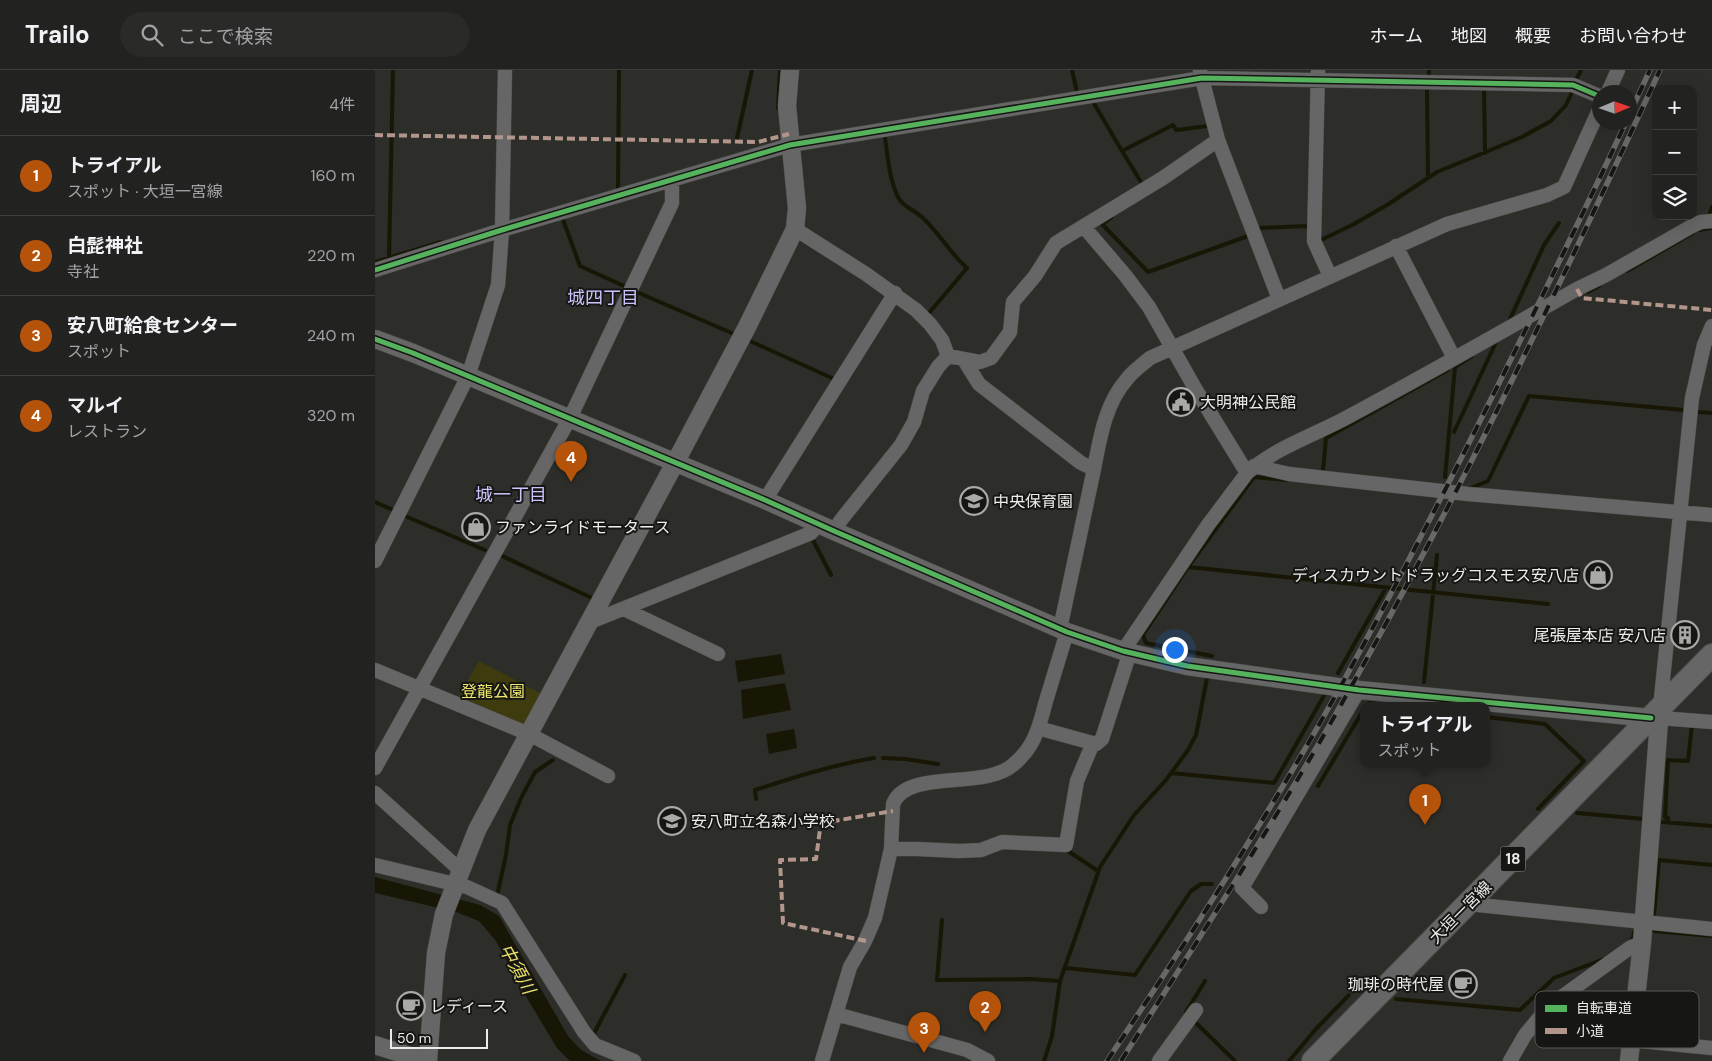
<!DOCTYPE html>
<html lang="ja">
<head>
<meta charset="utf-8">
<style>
	:root { --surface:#222220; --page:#2a2a29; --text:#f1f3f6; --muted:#a2a4a5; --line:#3f3f3e; --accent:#b45309 }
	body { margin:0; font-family:"DM Sans","Noto Sans JP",sans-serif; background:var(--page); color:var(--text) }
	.controls { position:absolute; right:15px; top:15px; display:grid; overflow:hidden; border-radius:10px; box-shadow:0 5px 20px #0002 }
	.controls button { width:45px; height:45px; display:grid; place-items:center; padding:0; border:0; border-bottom:1px solid var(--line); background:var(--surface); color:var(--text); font:25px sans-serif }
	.compass { position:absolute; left:1217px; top:15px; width:45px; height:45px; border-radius:50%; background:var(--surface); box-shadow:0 5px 20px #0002; rotate:88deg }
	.scale { position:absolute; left:15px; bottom:12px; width:98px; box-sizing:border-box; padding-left:5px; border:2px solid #ecece8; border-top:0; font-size:14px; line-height:18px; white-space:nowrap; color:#ecece8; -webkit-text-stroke:4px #161614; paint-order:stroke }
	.you { position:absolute; left:799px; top:579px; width:18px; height:18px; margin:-12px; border:4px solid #fff; border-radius:50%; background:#1a73e8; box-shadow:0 0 0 8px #1a73e833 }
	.badge { display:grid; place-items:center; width:32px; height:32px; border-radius:50%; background:var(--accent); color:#fff; font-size:16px; font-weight:700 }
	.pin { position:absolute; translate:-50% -41px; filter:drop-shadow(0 1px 2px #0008) }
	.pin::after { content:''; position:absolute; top:26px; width:18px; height:15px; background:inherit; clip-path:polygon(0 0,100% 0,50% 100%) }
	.popup { position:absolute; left:985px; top:632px; width:130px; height:65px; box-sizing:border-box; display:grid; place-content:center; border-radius:10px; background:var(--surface); filter:drop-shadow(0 1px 4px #0005); font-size:16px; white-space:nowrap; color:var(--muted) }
	.popup b { font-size:19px; color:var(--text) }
	.popup::after { content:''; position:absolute; left:50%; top:100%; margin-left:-10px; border:10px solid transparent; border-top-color:var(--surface) }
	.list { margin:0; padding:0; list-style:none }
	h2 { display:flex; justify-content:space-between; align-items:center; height:65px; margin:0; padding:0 20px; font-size:21px }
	h2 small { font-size:16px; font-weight:400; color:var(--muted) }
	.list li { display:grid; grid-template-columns:32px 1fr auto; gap:15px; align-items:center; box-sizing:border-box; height:80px; padding:0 20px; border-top:1px solid var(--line) }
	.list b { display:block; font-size:19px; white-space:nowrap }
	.list p { margin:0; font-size:16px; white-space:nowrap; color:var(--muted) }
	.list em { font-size:16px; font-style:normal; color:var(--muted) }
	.icon { flex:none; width:28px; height:28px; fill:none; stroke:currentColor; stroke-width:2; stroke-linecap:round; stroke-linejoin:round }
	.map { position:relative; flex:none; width:1337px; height:991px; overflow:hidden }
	header { display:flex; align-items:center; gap:30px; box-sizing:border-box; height:70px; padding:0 25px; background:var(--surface); border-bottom:1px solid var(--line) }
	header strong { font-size:24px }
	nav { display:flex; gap:28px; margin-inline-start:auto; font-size:18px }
	.search { width:350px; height:45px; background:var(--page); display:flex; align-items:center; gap:12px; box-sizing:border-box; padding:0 18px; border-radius:28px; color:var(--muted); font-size:19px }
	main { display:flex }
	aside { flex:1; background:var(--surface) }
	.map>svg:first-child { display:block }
	.green { fill:#3e3c0f }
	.water { fill:#181604 }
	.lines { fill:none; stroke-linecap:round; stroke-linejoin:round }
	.stream { stroke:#181604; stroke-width:4 }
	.minor-casing { stroke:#4b4b49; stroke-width:15 }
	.tertiary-casing { stroke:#4b4b49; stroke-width:19 }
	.primary-casing { stroke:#4b4b49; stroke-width:24 }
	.minor { stroke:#666; stroke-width:14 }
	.tertiary { stroke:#666; stroke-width:18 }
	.primary { stroke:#666; stroke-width:22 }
	.rail-casing { stroke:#686866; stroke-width:5.5 }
	.rail { stroke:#161614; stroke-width:4; stroke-dasharray:11; stroke-linecap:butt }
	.quiet { stroke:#b2968c; stroke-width:4; stroke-dasharray:8 4; stroke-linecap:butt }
	.cycleway-casing { stroke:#161614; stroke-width:8 }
	.cycleway { stroke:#56b35d; stroke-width:5 }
	.labels { text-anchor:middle; stroke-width:4; stroke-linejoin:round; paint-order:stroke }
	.shield { fill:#161614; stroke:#acaca8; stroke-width:1 }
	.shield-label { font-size:15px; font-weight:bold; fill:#ecece8 }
	.poi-label { font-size:16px; fill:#ecece8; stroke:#161614; text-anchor:start }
	.park-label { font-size:16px; fill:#f0e86e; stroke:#161614 }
	.street-label { font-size:16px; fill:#ecece8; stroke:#161614 }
	.neighbourhood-label { font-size:18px; fill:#cbc3fd; stroke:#161614 }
	.water-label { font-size:18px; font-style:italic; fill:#e8df65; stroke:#161614 }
	.key { fill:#161614; stroke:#565654; stroke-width:1 }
	.key-label { font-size:14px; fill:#ecece8 }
</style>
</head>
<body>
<header>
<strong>Trailo</strong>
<div class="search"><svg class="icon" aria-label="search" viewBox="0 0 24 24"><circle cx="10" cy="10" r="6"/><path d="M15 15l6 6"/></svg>ここで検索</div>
<nav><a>ホーム</a><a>地図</a><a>概要</a><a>お問い合わせ</a></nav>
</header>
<main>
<aside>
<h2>周辺<small>4件</small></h2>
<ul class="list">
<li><span class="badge">1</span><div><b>トライアル</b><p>スポット · 大垣一宮線</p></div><em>160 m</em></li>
<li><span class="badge">2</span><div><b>白髭神社</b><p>寺社</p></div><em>220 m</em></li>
<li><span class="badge">3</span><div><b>安八町給食センター</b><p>スポット</p></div><em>240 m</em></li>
<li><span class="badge">4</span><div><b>マルイ</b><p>レストラン</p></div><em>320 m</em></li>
</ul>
</aside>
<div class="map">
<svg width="1337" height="991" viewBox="0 0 1337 991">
	<rect width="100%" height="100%" fill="#2d2d2a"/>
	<!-- green -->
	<path class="green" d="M104 591 171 626 153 660 83 628Z"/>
	<!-- water -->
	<path class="water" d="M406 584 410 604 363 612 360 591Z
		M410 613 416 640 368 649 366 620Z
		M419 659 422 678 394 684 391 664Z
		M0 807 105 835 124 846 193 966 206 980 226 991H195L182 978 149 923 121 871 104 851 81 842 0 823Z"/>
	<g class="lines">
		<!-- stream -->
		<path class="stream" d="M697 0 702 22
			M1054 7V0
			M1198 10H1201L1206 0
			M1052 16 1053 108
			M1109 18 1110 83
			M717 30 747 81 798 55 801 60 833 56V54
			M403 38 405 0
			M362 68 377 0
			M510 68C513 87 514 107 522 125 526 136 540 140 548 148 564 163 575 183 592 198L554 243
			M747 81 766 112
			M243 120 244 0
			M1337 137 1335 143H1337
			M187 147 205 196 249 216
			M737 147 727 154 773 202 873 166
			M882 158 933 156 934 160
			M1324 160 1337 158
			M944 171 979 154 1012 135 1062 102 1147 67 1176 51 1191 35 1198 20
			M14 188 18 0
			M0 192 66 172
			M1252 201 1318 163
			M1213 222 1224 216
			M264 223 359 264
			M1135 249 1169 175 1184 153
			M375 271 459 309
			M1323 342 1337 343
			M1079 362 1122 270
			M948 400 951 368 1073 300
			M1070 407 1080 297 1097 286
			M1096 418 1113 411 1154 326 1309 340
			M0 432 18 440
			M30 446 110 480
			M438 470 456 505
			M125 485 217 528
			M813 497 1173 534
			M837 586 771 573 768 565 813 497 879 407 912 410
			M963 603 1011 518
			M1049 612 1062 485
			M991 636 995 633 1011 635
			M1111 647 1170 654 1209 691 1163 739
			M508 688 530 689 563 694
			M796 703 899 713 950 624
			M943 716 989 639
			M381 729 380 720C420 707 458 695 499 688
			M1202 743 1269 749
			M1288 752 1337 756
			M1293 752V748L1290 747 1293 690 1313 691 1317 655
			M690 779 723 801
			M122 826 131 785 135 755 147 726 160 702 178 690
			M1279 845 1284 790 1337 795
			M567 850 562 910 655 909 685 911
			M1279 861 1337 866
			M1253 873 1258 868 1259 862
			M691 898 760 905 816 821 826 814H837
			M1021 929 1145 940 1179 908 1229 889
			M811 942 830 911
			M821 953 860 991
			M217 967 250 905
			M669 991 677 966 685 911 725 797 759 745 791 710 813 680 821 665 832 608
			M914 991 940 960 974 925"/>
		<defs>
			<path id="minor" d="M943 0 939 171 955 206
				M1233 22 1243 0
				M843 70 904 229
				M709 157 750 205 774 237 821 320 872 403
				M420 159 491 204 541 240 555 254 567 270 573 286
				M1021 176 1079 288
				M0 200 127 160 415 75 827 8 1198 15 1224 26
				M589 290 604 314 706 393 719 399 685 559
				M879 396 914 404 1093 424 1337 445
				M719 399C725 368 730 334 752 309 758 301 767 295 775 288L1072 154 1172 125 1189 117 1224 40
				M390 430 520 223
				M459 461 466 450 526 375 539 352 548 321 563 297 573 286 605 292 616 288 635 262 638 232 660 206 681 173 788 108 843 70 825 1
				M0 491 93 306 123 215 127 160 130 0
				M249 539 343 584
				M215 552 436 463 443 454
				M748 581 833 455 872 403C900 378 937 366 969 349 1047 307 1125 263 1202 219L1231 205 1317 156 1326 152 1337 151
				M0 600 154 664 233 706
				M1285 638 1317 328 1329 275 1337 256
				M1285 648 1337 652
				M663 658 721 674 727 669 755 582
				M0 698 195 348 297 133V110
				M0 723 85 800
				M516 779H542L584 781 606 780 627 772 691 775 702 711 718 673
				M0 795 92 817 127 833 209 962 220 975 259 991
				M1094 834 1337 859
				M886 837 867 818 984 620
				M461 944 592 980 613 991
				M1256 970 1337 978
				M447 991 475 897 490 871 500 848 516 779 518 734C532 698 610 721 639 694 645 689 652 681 656 674 664 661 667 645 671 631 678 608 685 585 692 562
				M784 991 821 940
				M1135 991 1150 965 1174 936 1256 877 1267 873"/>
			<path id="tertiary" d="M0 269 38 283 390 430 459 461 692 562 748 581 812 596 984 620 1276 648
				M0 975 51 991
				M53 991 61 883 69 844 102 760 300 393 372 257 420 159 422 138 412 36 415 0
				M1254 991 1267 873 1285 638"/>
			<path id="primary" d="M938 991 1337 585"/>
		</defs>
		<!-- minor casing -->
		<use href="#minor" class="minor-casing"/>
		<!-- tertiary casing -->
		<use href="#tertiary" class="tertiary-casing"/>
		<!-- primary casing -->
		<use href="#primary" class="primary-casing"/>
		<!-- minor -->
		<use href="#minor" class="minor"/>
		<!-- tertiary -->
		<use href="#tertiary" class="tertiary"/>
		<!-- primary -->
		<use href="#primary" class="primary"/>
		<defs>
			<path id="rail" d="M1254 45 1275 0
				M732 991C806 880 879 768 945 653 1016 528 1081 400 1145 271 1181 198 1217 126 1251 52
				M746 991C815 882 885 775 950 663 1073 448 1181 225 1285 0"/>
		</defs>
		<!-- rail casing -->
		<use href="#rail" class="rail-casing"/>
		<!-- rail -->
		<use href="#rail" class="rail"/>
		<!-- quiet -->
		<path class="quiet" d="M0 65 383 72 414 64
			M1202 219 1207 228 1337 240
			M491 871 408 853 405 790 441 789 445 759 459 751 518 741"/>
		<defs>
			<path id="cycleway" d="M0 200 127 160 415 75 827 8 1198 15 1224 26
				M0 269 38 283 390 430 459 461 692 562 748 581 812 596 984 620 1276 648"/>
		</defs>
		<!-- cycleway casing -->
		<use href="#cycleway" class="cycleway-casing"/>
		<!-- cycleway -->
		<use href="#cycleway" class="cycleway"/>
	</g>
	<!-- icons -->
	<defs>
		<symbol id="civic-ring" viewBox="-11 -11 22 22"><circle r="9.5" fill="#161614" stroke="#a9a9a6" stroke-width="1.5"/><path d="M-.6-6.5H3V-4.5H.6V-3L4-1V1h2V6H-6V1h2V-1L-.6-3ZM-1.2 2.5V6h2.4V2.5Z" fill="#a9a9a6"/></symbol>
		<symbol id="school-ring" viewBox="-11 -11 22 22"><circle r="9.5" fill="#161614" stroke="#a9a9a6" stroke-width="1.5"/><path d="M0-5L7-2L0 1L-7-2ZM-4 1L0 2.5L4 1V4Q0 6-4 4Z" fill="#a9a9a6"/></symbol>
		<symbol id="shop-ring" viewBox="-11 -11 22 22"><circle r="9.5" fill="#161614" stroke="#a9a9a6" stroke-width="1.5"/><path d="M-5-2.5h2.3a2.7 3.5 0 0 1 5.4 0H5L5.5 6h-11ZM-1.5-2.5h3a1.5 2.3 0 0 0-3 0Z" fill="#a9a9a6"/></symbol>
		<symbol id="building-ring" viewBox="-11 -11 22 22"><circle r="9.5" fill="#161614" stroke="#a9a9a6" stroke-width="1.5"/><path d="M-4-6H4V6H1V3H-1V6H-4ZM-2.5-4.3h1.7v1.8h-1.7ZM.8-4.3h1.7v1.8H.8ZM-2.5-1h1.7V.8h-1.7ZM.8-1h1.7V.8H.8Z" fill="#a9a9a6"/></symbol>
		<symbol id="cafe-ring" viewBox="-11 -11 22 22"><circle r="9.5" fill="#161614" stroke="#a9a9a6" stroke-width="1.5"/><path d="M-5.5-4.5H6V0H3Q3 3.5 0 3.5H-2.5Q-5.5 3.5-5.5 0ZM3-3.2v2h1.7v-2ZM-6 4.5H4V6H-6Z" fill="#a9a9a6"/></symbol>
	</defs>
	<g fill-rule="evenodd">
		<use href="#civic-ring" x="790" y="316" width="32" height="32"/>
		<use href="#school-ring" x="583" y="415" width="32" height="32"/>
		<use href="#shop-ring" x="85" y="441" width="32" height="32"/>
		<use href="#shop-ring" x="1207" y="489" width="32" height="32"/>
		<use href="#building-ring" x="1294" y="549" width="32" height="32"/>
		<use href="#school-ring" x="281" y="735" width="32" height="32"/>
		<use href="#cafe-ring" x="1072" y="898" width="32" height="32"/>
		<use href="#cafe-ring" x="20" y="920" width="32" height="32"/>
	</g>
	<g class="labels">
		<!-- shield labels -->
		<rect class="shield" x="1125.5" y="776.5" width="25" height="25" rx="4"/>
		<g class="shield-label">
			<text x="1138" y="794">18</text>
		</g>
		<!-- poi labels -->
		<g class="poi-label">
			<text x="825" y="338">大明神公民館</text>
			<text x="618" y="437">中央保育園</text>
			<text x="120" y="463">ファンライドモータース</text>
			<text x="1204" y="511" text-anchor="end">ディスカウントドラッグコスモス安八店</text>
			<text x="1291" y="571" text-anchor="end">尾張屋本店 安八店</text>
			<text x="316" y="757">安八町立名森小学校</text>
			<text x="1069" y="920" text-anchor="end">珈琲の時代屋</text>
			<text x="55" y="942">レディース</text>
		</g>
		<!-- park labels -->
		<g class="park-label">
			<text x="118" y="627">登龍公園</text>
		</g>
		<!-- street labels -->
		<g class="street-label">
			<text transform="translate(1085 842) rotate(-45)" y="6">大垣一宮線</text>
		</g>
		<!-- neighbourhood labels -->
		<g class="neighbourhood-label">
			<text x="228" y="234">城四丁目</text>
			<text x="136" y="431">城一丁目</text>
		</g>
		<!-- water labels -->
		<g class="water-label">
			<text transform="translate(142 899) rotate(61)" y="6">中須川</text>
		</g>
	</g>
	<!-- legend -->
	<rect x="1160" y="921" width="164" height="57" rx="8" class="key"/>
	<rect x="1170" y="935" width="22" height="7" fill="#56b35d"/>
	<rect x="1170" y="958" width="22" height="6" fill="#b2968c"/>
	<g class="key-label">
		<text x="1201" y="943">自転車道</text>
		<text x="1201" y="966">小道</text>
	</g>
</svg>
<div class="controls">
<button>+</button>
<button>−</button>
<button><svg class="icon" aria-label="layers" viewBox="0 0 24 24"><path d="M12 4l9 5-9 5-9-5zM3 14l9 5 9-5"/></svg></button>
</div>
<svg class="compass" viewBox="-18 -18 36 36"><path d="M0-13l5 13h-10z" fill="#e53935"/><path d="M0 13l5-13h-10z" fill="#a2a4a5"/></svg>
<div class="scale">50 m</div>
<div class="you"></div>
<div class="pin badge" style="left:1050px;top:755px">1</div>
<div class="popup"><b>トライアル</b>スポット</div>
<div class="pin badge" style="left:610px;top:962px">2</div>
<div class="pin badge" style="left:549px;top:983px">3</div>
<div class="pin badge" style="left:196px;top:412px">4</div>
</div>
</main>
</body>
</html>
